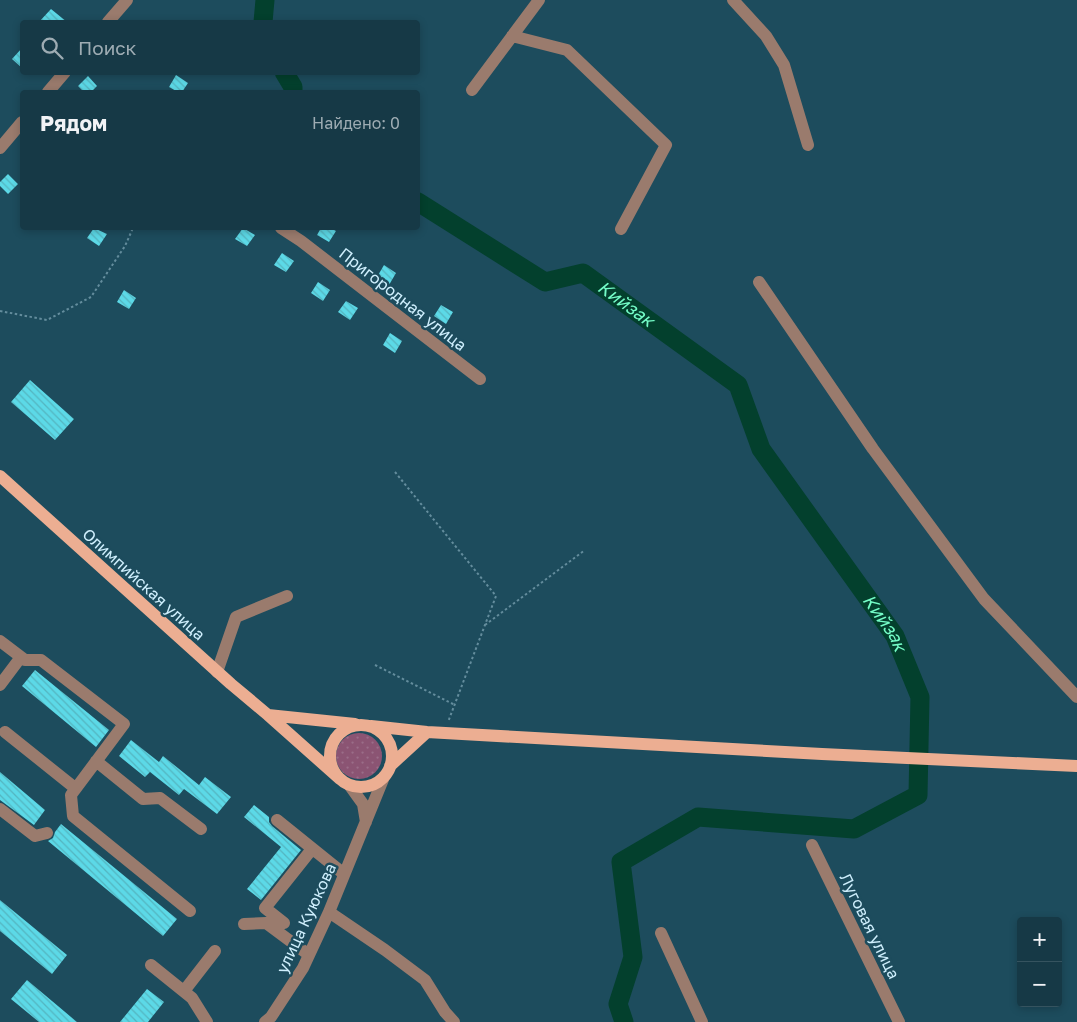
<!DOCTYPE html>
<html lang="ru">
<head>
<meta charset="utf-8">
<style>
	:root { --surface:#163946; --page:#234451; --text:#f1f3f6; --muted:#9eacb3; --line:#35535f }
	body { margin:0; font-family:"Golos Text",sans-serif; background:var(--page); color:var(--text) }
	.controls { position:absolute; right:15px; bottom:15px; display:grid; overflow:hidden; border-radius:5px; box-shadow:0 2px 8px #0003 }
	.controls button { width:45px; height:45px; display:grid; place-items:center; padding:0; border:0; border-bottom:1px solid var(--line); background:var(--surface); color:var(--text); font:25px sans-serif }
	.list { margin:0; padding:0; list-style:none }
	h2 { display:flex; justify-content:space-between; align-items:center; height:65px; margin:0; padding:0 20px; font-size:21px }
	h2 small { font-size:16px; font-weight:400; color:var(--muted) }
	.icon { flex:none; width:28px; height:28px; fill:none; stroke:currentColor; stroke-width:2; stroke-linecap:round; stroke-linejoin:round }
	.map { position:relative; flex:none; width:1077px; height:1022px; overflow:hidden }
	.search { position:absolute; background:var(--surface); box-shadow:0 2px 8px #0003; left:20px; top:20px; width:400px; height:55px; display:flex; align-items:center; gap:12px; box-sizing:border-box; padding:0 18px; border-radius:5px; color:var(--muted); font-size:19px }
	.panel { position:absolute; background:var(--surface); box-shadow:0 2px 8px #0003; left:20px; top:90px; width:400px; height:140px; border-radius:5px }
	.map>svg:first-child { display:block }
	.grass { fill:url(#grass-dots) }
	.lines { fill:none; stroke-linecap:round; stroke-linejoin:round }
	.river { stroke:#03402d; stroke-width:19 }
	.building { fill:url(#building-back-hatch) }
	.path { stroke:#648d9d; stroke-width:2; stroke-dasharray:2.5 2.5; stroke-linecap:butt }
	.minor { stroke:#9a7b6d; stroke-width:12 }
	.major { stroke:#ecae92; stroke-width:12 }
	.labels { text-anchor:middle; stroke-width:5; stroke-linejoin:round; paint-order:stroke }
	.street-label { font-size:16px; fill:#cfeffd; stroke:#1d4c5d }
	.water-label { font-size:18px; font-style:italic; fill:#74fcc7; stroke:#1d4c5d }
</style>
</head>
<body>
<div class="map">
<svg width="1077" height="1022" viewBox="0 0 1077 1022">
	<defs>
		<pattern id="grass-dots" width="8" height="8" patternUnits="userSpaceOnUse" patternTransform="scale(1.25)"><rect width="8" height="8" fill="#8b5473"/><path d="M2 2h.1M6 6h.1" fill="none" stroke="#9a6d88" stroke-width="1.8" stroke-linecap="round"/></pattern>
		<pattern id="building-back-hatch" width="6" height="6" patternUnits="userSpaceOnUse" patternTransform="scale(1.25)"><rect width="6" height="6" fill="#5cd9e7"/><path d="M-1 5l2 2M0 0l6 6M5-1l2 2" fill="none" stroke="#54b5c0"/></pattern>
	</defs>
	<rect width="100%" height="100%" fill="#1d4c5d"/>
	<!-- grass -->
	<path class="grass" d="M336 756a23 23 0 1 1 46 0a23 23 0 1 1-46 0Z"/>
	<g class="lines">
		<!-- river -->
		<g class="river">
			<path d="M263 22 265 0"/>
			<path d="M284 72 293 87V92"/>
			<path id="s1" d="M418 202 545 282 583 273 738 385 761 449 895 636 920 697 918 795 854 829 698 817 621 862 633 957 618 1004 624 1022"/>
		</g>
	</g>
	<!-- building -->
	<path class="building" d="M51 9 67 22H39Z
		M22 48V68L12 59Z
		M176 75 188 83 182 92H178L169 87Z
		M88 76 97 86 91 92H84L78 86Z
		M8 174 18 184 8 194 0 186V182Z
		M94 228 107 234 99 246 87 238Z
		M243 228 255 235 247 246 235 239Z
		M321 228H331L336 231 329 242 317 235Z
		M282 253 294 261 286 272 274 265Z
		M384 265 396 273 389 285 377 277Z
		M318 282 330 290 323 301 311 293Z
		M124 290 136 298 129 309 117 302Z
		M346 301 358 308 350 320 338 312Z
		M441 305 453 312 446 324 434 316Z
		M390 333 402 341 395 353 383 345Z
		M30 380 74 419 55 440 11 402Z
		M35 670 109 730 96 747 22 686Z
		M131 740 159 762 163 756 199 785 205 777 231 797 217 814 184 789 179 795 150 772 145 777 119 756Z
		M0 772 45 810 34 825 0 800Z
		M254 805 269 817V822L272 826 301 850 261 900 247 889 281 847 244 817Z
		M61 824 177 919 163 936 48 841 53 838 55 832Z
		M0 900 67 955 52 974 0 931Z
		M27 980 77 1022H39L11 999Z
		M147 989 164 1002 148 1022H120Z"/>
	<g class="lines">
		<!-- path -->
		<path class="path" d="M0 311 47 320 91 297 125 246 133 228
			M395 472 496 596 448 722
			M485 625 585 550
			M375 665 455 705"/>
		<!-- minor -->
		<path class="minor" d="M733 0 766 36 784 65 808 145
			M108 22 127 0
			M512 36 567 50 666 145 621 229
			M472 90 539 0
			M48 92 65 72
			M0 148 22 122
			M281 228 301 241 480 379
			M759 282 873 449 984 599 1077 697
			M0 641 25 660H41L124 724 71 795 73 816 190 911
			M217 672 236 617 287 596
			M0 685 21 657
			M5 732 75 788
			M96 761 143 799 160 798 201 829
			M350 786 363 804 366 822
			M0 809 35 836 47 833
			M277 820 344 874
			M812 845 899 1022
			M329 912 385 950 425 980 445 1012 454 1022
			M284 923 265 908 312 849
			M244 924 266 923 309 955
			M661 933 702 1022
			M151 965 192 998 207 1022
			M184 991 215 951
			M265 1022 271 1017 303 968 329 912 384 777"/>
		<!-- major -->
		<path class="major" d="M0 476 231 684 268 715 340 779
			M268 715 355 724
			M330 756a31 31 0 1 1 62 0a31 31 0 1 1-62 0Z
			M371 726 427 732 822 754 1077 766
			M390 766 427 732"/>
	</g>
	<g class="labels">
		<!-- street labels -->
		<g class="street-label">
			<text transform="translate(403 299) rotate(38)" y="6">Пригородная улица</text>
			<text transform="translate(144 584) rotate(42)" y="6">Олимпийская улица</text>
			<text transform="translate(306 918) rotate(-65)" y="6">улица Куюкова</text>
			<text transform="translate(870 926) rotate(64)" y="6">Луговая улица</text>
		</g>
		<!-- water labels -->
		<g class="water-label">
			<text dy="6" stroke="none"><textPath href="#s1" startOffset="242">Кийзак</textPath></text>
			<text dy="6" stroke="none"><textPath href="#s1" startOffset="662">Кийзак</textPath></text>
		</g>
	</g>
</svg>
<div class="controls">
<button>+</button>
<button>−</button>
</div>
<div class="search"><svg class="icon" aria-label="search" viewBox="0 0 24 24"><circle cx="10" cy="10" r="6"/><path d="M15 15l6 6"/></svg>Поиск</div>
<section class="panel">
<h2>Рядом<small>Найдено: 0</small></h2>
<ul class="list">
</ul>
</section>
</div>
</body>
</html>
